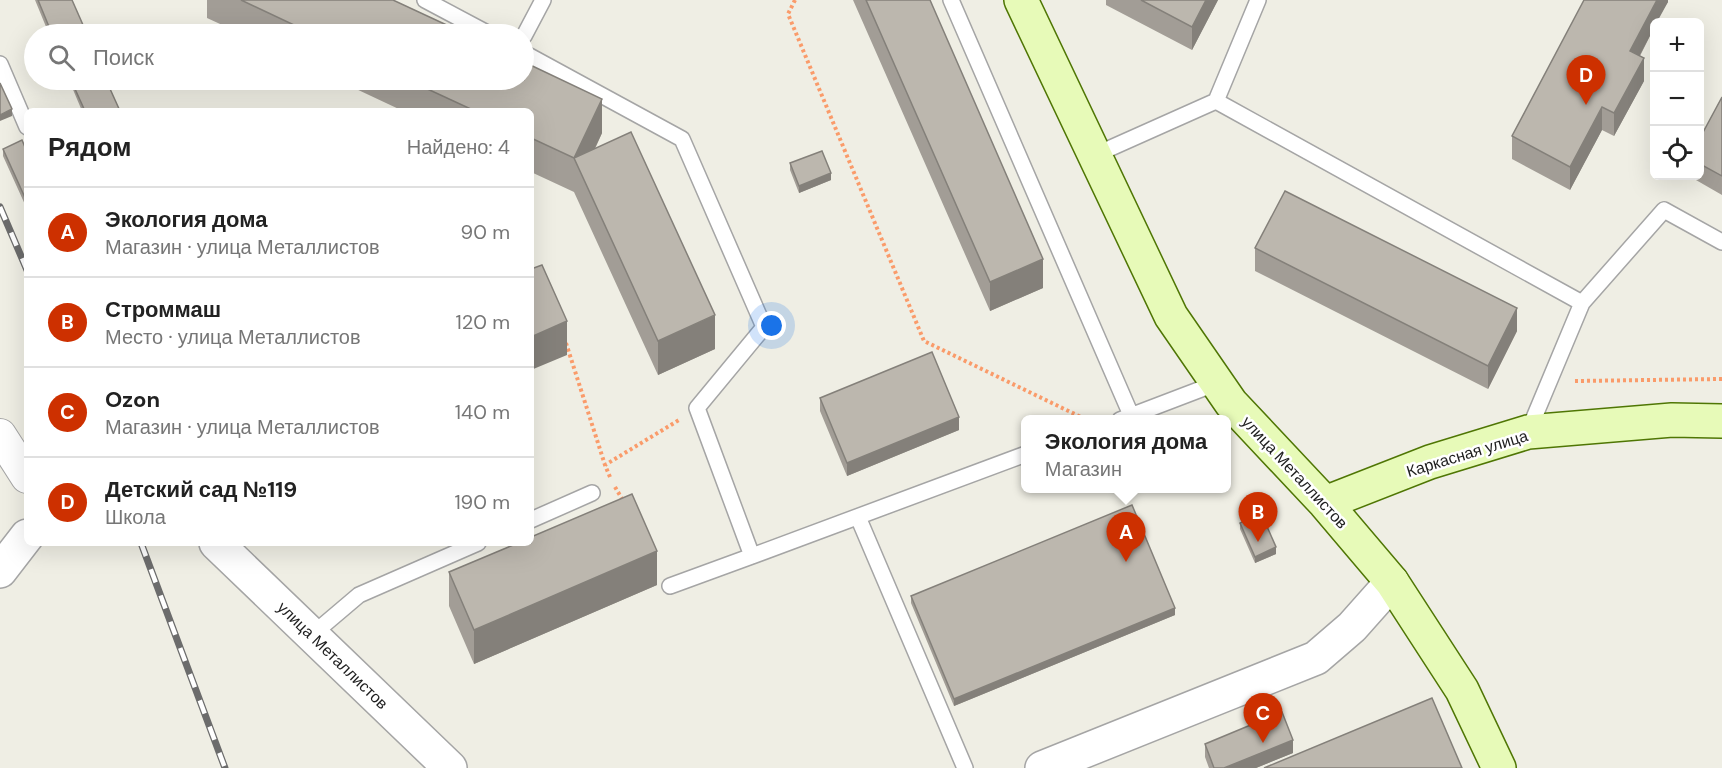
<!DOCTYPE html>
<html lang="ru">
<head>
<meta charset="utf-8">
<style>
	:root { --surface:#fff; --page:#f2f2f2; --text:#222; --muted:#767676; --line:#e0e0e0; --accent:#cd3000 }
	body { margin:0; font-family:"DM Sans",sans-serif; background:var(--page); color:var(--text) }
	.controls { position:absolute; right:18px; top:18px; display:grid; overflow:hidden; border-radius:9px; box-shadow:0 6px 24px #0002 }
	.controls button { width:54px; height:54px; display:grid; place-items:center; padding:0; border:0; border-bottom:2px solid var(--line); background:var(--surface); color:var(--text); font:30px sans-serif }
	.you { position:absolute; left:772px; top:326px; width:21px; height:21px; margin:-15px; border:4px solid #fff; border-radius:50%; background:#1a73e8; box-shadow:0 0 0 9px #1a73e833 }
	.badge { display:grid; place-items:center; width:39px; height:39px; border-radius:50%; background:var(--accent); color:#fff; font-size:20px; font-weight:700 }
	.pin { position:absolute; translate:-50% -50px; filter:drop-shadow(0 2px 3px #0008) }
	.pin::after { content:''; position:absolute; top:32px; width:21px; height:18px; background:inherit; clip-path:polygon(0 0,100% 0,50% 100%) }
	.popup { position:absolute; left:1021px; top:415px; width:210px; height:78px; box-sizing:border-box; display:grid; place-content:center; border-radius:9px; background:var(--surface); filter:drop-shadow(0 2px 4px #0005); font-size:20px; white-space:nowrap; color:var(--muted) }
	.popup b { font-size:22px; color:var(--text) }
	.popup::after { content:''; position:absolute; left:50%; top:100%; margin-left:-12px; border:12px solid transparent; border-top-color:var(--surface) }
	.list { margin:0; padding:0; list-style:none }
	h2 { display:flex; justify-content:space-between; align-items:center; height:78px; margin:0; padding:0 24px; font-size:26px }
	h2 small { font-size:20px; font-weight:400; color:var(--muted) }
	.list li { display:grid; grid-template-columns:39px 1fr auto; gap:18px; align-items:center; box-sizing:border-box; height:90px; padding:0 24px; border-top:2px solid var(--line) }
	.list b { display:block; font-size:22px; white-space:nowrap }
	.list p { margin:0; font-size:20px; white-space:nowrap; color:var(--muted) }
	.list em { font-size:20px; font-style:normal; color:var(--muted) }
	.icon { flex:none; width:33px; height:33px; fill:none; stroke:currentColor; stroke-width:2; stroke-linecap:round; stroke-linejoin:round }
	.map { position:relative; flex:none; width:1722px; height:768px; overflow:hidden }
	.search { position:absolute; background:var(--surface); box-shadow:0 6px 24px #0002; left:24px; top:24px; width:510px; height:66px; display:flex; align-items:center; gap:15px; box-sizing:border-box; padding:0 21px; border-radius:33px; color:var(--muted); font-size:22px }
	.panel { position:absolute; background:var(--surface); box-shadow:0 6px 24px #0002; left:24px; top:108px; width:510px; height:438px; border-radius:9px }
	.map>svg:first-child { display:block }
	.lines { fill:none; stroke-linecap:round; stroke-linejoin:round }
	.service-casing { stroke:#a5a5a5; stroke-width:18 }
	.minor-casing { stroke:#a5a5a5; stroke-width:34 }
	.tertiary-casing { stroke:#a5a5a5; stroke-width:36 }
	.secondary-casing { stroke:#4f7604; stroke-width:36 }
	.path { stroke:#fa9b6a; stroke-width:4; stroke-dasharray:3 3; stroke-linecap:butt }
	.service { stroke:#fff; stroke-width:15 }
	.minor { stroke:#fff; stroke-width:32 }
	.tertiary { stroke:#fff; stroke-width:33 }
	.secondary { stroke:#e7fab8; stroke-width:33 }
	.rail-casing { stroke:#6c6c6c; stroke-width:7 }
	.rail { stroke:#fff; stroke-width:4.5; stroke-dasharray:14; stroke-linecap:butt }
	.wall { fill:#a29d96 }
	.shaded-wall { fill:#84807a }
	.building { fill:#bcb7ae; stroke:#84807a; stroke-width:1.5 }
	.labels { text-anchor:middle; stroke-width:5; stroke-linejoin:round; paint-order:stroke }
	.street-label { font-size:16px; fill:#1e1e1e; stroke:#fff }
</style>
</head>
<body>
<div class="map">
<svg width="1722" height="768" viewBox="0 0 1722 768">
	<rect width="100%" height="100%" fill="#efeee4"/>
	<g class="lines">
		<defs>
			<path id="service" d="M425 0 489 34
				M951 0 1131 415
				M1258 0 1216 101 1582 303 1528 432
				M524 36 543 0
				M524 53 682 139 764 327 697 408 752 556 1026 454
				M0 64 27 127
				M1095 155 1216 101
				M1582 303 1664 210 1722 242
				M1120 420 1217 383
				M858 517 965 768
				M531 520 592 493
				M670 586 752 556
				M313 634 359 595 478 543"/>
			<path id="minor" d="M0 435 27 477"/>
			<path id="tertiary" d="M216 543 450 768
				M0 571 27 536
				M1042 768 1316 658 1352 627 1392 582"/>
			<path id="secondary" d="M1021 0 1171 316 1231 403 1325 503 1392 582 1462 690 1499 768
				M1325 503 1430 462 1528 432 1672 420 1722 421"/>
		</defs>
		<!-- service casing -->
		<use href="#service" class="service-casing"/>
		<!-- minor casing -->
		<use href="#minor" class="minor-casing"/>
		<!-- tertiary casing -->
		<use href="#tertiary" class="tertiary-casing"/>
		<!-- secondary casing -->
		<use href="#secondary" class="secondary-casing"/>
		<!-- path -->
		<path class="path" d="M795 0 788 14 924 341 1087 420
			M531 266 535 273
			M566 343 605 465
			M1575 381 1722 379
			M610 477 605 465 679 420
			M615 487 624 502"/>
		<!-- service -->
		<use href="#service" class="service"/>
		<!-- minor -->
		<use href="#minor" class="minor"/>
		<!-- tertiary -->
		<use href="#tertiary" class="tertiary"/>
		<!-- secondary -->
		<use href="#secondary" class="secondary"/>
		<defs>
			<path id="rail" d="M0 207 27 270
				M141 543 225 768"/>
		</defs>
		<!-- rail casing -->
		<use href="#rail" class="rail-casing"/>
		<!-- rail -->
		<use href="#rail" class="rail"/>
	</g>
	<!-- wall -->
	<path class="wall" d="M35 0H72L87 34H49Z
		M207 0H393L466 34H242L207 18Z
		M853 0H930L1043 288 990 311Z
		M1106 0H1218L1192 50 1106 5Z
		M1668 0V2L1654 22V28L1640 56 1644 81 1614 136 1602 130 1570 190 1512 159V136Z
		M69 80H106L120 111H82Z
		M337 80H524L602 133 595 149 715 349 658 375 574 192 531 172V111H403Z
		M1722 97V195L1689 176H1700V138Z
		M3 149 27 152V209L3 156Z
		M790 163 831 180 799 193 790 170Z
		M1255 248 1517 331 1488 389 1255 271Z
		M820 398 959 430 847 476 820 411Z
		M1240 523 1276 554 1255 563 1240 529Z
		M449 572 657 585 474 664 449 606Z
		M911 596 1175 615 954 706 911 603Z
		M1205 744 1293 753 1256 768H1209L1205 757Z"/>
	<!-- shaded-wall -->
	<path class="shaded-wall" d="M1206 0H1218L1192 50V27Z
		M1657 0H1668V2L1657 22H1654V28L1630 74V51Z
		M1644 58V81L1614 136V113Z
		M602 99V133L582 175 574 158V192V158Z
		M1602 107V130L1570 190V167Z
		M12 109V116L0 121V115Z
		M831 173V180L799 193V186Z
		M1043 259V288L990 311V282Z
		M1517 308V331L1488 389V366Z
		M715 315V349L658 375V341Z
		M567 321V355L531 370V337Z
		M959 417V430L847 476V463Z
		M1276 547V554L1255 563V557Z
		M657 551V585L474 664V630Z
		M1175 608V615L954 706V699Z
		M1293 740V753L1256 768H1224Z"/>
	<!-- building -->
	<path class="building" d="M38 0H72L87 34H52Z
		M241 0H393L466 34H313Z
		M866 0H930L1043 259 990 282Z
		M1141 0H1206L1192 27Z
		M1584 0H1657L1630 51 1644 58 1614 113 1602 107 1570 167 1512 136Z
		M524 62 602 99 574 158 531 138V111H475L408 80H524Z
		M71 80H106L120 111H85Z
		M0 83 12 109 0 115Z
		M1722 97V176L1700 164V138Z
		M631 132 715 315 658 341 574 158Z
		M22 140 27 152V202L3 149Z
		M822 151 831 173 799 186 790 163Z
		M1285 191 1517 308 1488 366 1255 248Z
		M542 265 567 321 531 337V269Z
		M932 352 959 417 847 463 820 398Z
		M632 494 657 551 474 630 449 572 518 543H531V537Z
		M1132 505 1175 608 954 699 911 596Z
		M1261 513 1276 547 1255 557 1240 523Z
		M1432 698 1462 768H1264Z
		M1282 712 1293 740 1224 768H1214L1205 744Z"/>
	<g class="labels">
		<!-- street labels -->
		<g class="street-label">
			<text transform="translate(1467 453) rotate(-17)" y="6">Каркасная улица</text>
			<text transform="translate(1295 472) rotate(47)" y="6">улица Металлистов</text>
			<text transform="translate(333 655) rotate(44)" y="6">улица Металлистов</text>
		</g>
	</g>
</svg>
<div class="controls">
<button>+</button>
<button>−</button>
<button><svg class="icon" aria-label="locate" viewBox="0 0 24 24"><circle cx="12" cy="12" r="6"/><path d="M12 2v4M12 18v4M2 12h4M18 12h4"/></svg></button>
</div>
<div class="you"></div>
<div class="pin badge" style="left:1126px;top:562px">A</div>
<div class="popup"><b>Экология дома</b>Магазин</div>
<div class="pin badge" style="left:1258px;top:542px">B</div>
<div class="pin badge" style="left:1263px;top:743px">C</div>
<div class="pin badge" style="left:1586px;top:105px">D</div>
<div class="search"><svg class="icon" aria-label="search" viewBox="0 0 24 24"><circle cx="10" cy="10" r="6"/><path d="M15 15l6 6"/></svg>Поиск</div>
<section class="panel">
<h2>Рядом<small>Найдено: 4</small></h2>
<ul class="list">
<li><span class="badge">A</span><div><b>Экология дома</b><p>Магазин · улица Металлистов</p></div><em>90 m</em></li>
<li><span class="badge">B</span><div><b>Строммаш</b><p>Место · улица Металлистов</p></div><em>120 m</em></li>
<li><span class="badge">C</span><div><b>Ozon</b><p>Магазин · улица Металлистов</p></div><em>140 m</em></li>
<li><span class="badge">D</span><div><b>Детский сад №119</b><p>Школа</p></div><em>190 m</em></li>
</ul>
</section>
</div>
</body>
</html>
